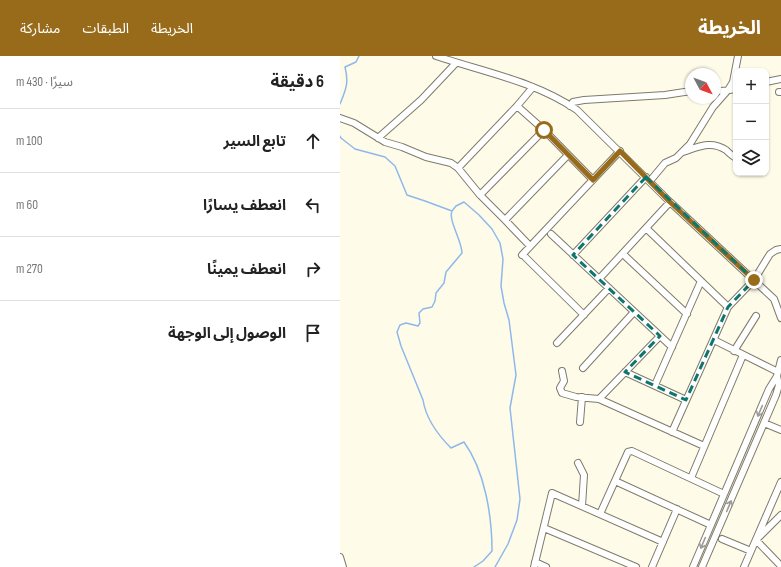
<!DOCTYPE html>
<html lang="ar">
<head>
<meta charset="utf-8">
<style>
	:root { --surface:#fff; --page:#f2f2f2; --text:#222; --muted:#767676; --line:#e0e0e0; --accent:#986b1a }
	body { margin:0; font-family:"Sofia Sans Condensed","Noto Sans Arabic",sans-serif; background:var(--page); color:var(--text); direction:rtl }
	.controls { position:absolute; right:12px; top:12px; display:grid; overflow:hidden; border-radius:8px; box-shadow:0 1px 3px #0004 }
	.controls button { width:36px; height:36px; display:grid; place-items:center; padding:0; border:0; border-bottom:1px solid var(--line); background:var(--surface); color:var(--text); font:20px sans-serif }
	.compass { position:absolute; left:345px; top:12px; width:36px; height:36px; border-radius:50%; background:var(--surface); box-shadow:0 1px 3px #0004; rotate:131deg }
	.stop { position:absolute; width:12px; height:12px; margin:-9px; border:3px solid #986b1a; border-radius:50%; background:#fff }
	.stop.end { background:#986b1a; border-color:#fff; box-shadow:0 1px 4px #0008 }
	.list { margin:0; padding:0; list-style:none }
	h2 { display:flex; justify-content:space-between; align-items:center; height:52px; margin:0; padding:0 16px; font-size:17px }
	h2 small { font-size:13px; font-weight:400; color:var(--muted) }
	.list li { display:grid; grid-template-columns:26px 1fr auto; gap:12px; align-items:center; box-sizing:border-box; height:64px; padding:0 16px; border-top:1px solid var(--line) }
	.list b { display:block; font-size:15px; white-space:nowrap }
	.list em { font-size:13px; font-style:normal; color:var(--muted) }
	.icon { flex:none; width:22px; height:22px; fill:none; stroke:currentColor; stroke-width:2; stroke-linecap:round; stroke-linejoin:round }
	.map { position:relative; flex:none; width:441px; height:511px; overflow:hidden; direction:ltr }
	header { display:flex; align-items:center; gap:24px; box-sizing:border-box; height:56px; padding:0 20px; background:var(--accent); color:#fff }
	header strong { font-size:19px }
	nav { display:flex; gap:22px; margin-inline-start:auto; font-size:14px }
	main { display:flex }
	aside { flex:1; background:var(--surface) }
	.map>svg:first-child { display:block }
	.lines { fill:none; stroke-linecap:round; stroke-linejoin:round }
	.stream { stroke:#8eb8eb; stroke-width:1.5 }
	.minor-casing { stroke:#7f7b6b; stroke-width:8 }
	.minor { stroke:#fff; stroke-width:6 }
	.oneway { stroke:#9c9b98 }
	.route { stroke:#986b1a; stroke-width:5 }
	.marked { fill:none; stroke:#0f766e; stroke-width:3; stroke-dasharray:8 5; stroke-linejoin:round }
</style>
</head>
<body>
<header>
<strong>الخريطة</strong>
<nav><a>الخريطة</a><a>الطبقات</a><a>مشاركة</a></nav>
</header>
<main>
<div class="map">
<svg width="441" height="511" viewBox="0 0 441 511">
	<rect width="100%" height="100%" fill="#fffbe9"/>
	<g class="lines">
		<!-- stream -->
		<path class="stream" d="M0 48C6 33 9 27 5 11L16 6 19 0
			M0 80 1 82 15 93 45 101 55 110 67 139 85 145 112 155 116 150 124 146 139 159 152 173 160 187 163 203 161 230 164 247 169 264 176 319 170 352 180 443 177 464 168 488 155 511
			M112 155C108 164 122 185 122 197L106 216 104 227 96 237 95 245 92 251 83 253 79 257 80 267 78 270 66 267 60 269 57 276 61 290 83 344C86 363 98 379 111 392L124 386C145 415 152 460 152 495L143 505 134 511"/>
		<defs>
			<path id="minor" d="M96 0C144 16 194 25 237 54L330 146 434 243 441 262
				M426 26 441 23
				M375 34 382 35 396 33
				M439 36H441
				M177 50 193 31
				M230 50 233 46 244 44 325 39 351 35
				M0 62 14 67 45 86 62 91 86 101 111 107 118 112 140 139 204 74
				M38 82 81 44 116 7
				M343 96C358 91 371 84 386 94 389 97 392 100 396 102
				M118 112 177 50 204 74 253 124
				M310 125 325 107 336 102 350 88 373 51 388 34 393 26 398 0
				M140 139 165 164 190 190
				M165 164 228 99
				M306 172 330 146
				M211 178 332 291
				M283 198 347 258
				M182 199 280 95
				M233 199 306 121
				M185 201 244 259
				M259 223 306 172 388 251
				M374 284 438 316
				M217 287 269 232
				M394 295 416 260
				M243 312 294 256
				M222 315 224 325 220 332 222 337 236 341 259 343 364 390
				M285 316 346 344
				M315 329 361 225
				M259 343 320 280
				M240 366 242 341
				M424 367 441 374
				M332 376 388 251 414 224 430 198 436 194 441 193
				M238 407 244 419 242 450
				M351 422 403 299
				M275 425 371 469
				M260 458 288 396 292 395 384 438
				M441 459 416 484 441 510
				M204 472 296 511
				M382 483 411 495
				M0 501 3 511
				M195 506 206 511
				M194 511 212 437 323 486
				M312 511 337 453
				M353 511 429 333 437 320 441 304
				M362 511 436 339 439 329 437 320
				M404 511 441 426"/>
		</defs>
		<!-- minor casing -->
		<use href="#minor" class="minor-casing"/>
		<!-- minor -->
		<use href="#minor" class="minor"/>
	</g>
	<!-- one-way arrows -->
	<defs><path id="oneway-shaft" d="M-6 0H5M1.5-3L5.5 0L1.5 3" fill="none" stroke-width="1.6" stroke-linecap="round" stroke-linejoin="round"/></defs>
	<g class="oneway">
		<use href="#oneway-shaft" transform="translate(420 355) rotate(113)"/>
		<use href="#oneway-shaft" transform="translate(389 450) rotate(-67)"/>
		<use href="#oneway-shaft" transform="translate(363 487) rotate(113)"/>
	</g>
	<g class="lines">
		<!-- route -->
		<path class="route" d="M204 74 253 124 280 95 330 146 414 224"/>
	</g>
	<!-- marked area -->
	<path class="marked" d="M306 121 414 224 388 251 346 344 285 316 320 280 233 199Z"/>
</svg>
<div class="controls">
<button>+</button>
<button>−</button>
<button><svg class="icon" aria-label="layers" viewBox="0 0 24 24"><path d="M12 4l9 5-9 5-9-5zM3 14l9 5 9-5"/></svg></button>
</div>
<svg class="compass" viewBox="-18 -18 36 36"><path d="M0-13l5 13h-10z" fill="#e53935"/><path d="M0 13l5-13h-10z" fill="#767676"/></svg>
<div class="stop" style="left:204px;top:74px"></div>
<div class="stop end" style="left:414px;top:224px"></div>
</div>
<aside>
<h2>6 دقيقة<small>سيرًا · 430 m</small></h2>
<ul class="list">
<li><svg class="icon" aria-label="ahead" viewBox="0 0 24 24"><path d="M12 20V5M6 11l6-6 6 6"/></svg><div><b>تابع السير</b></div><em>100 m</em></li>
<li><svg class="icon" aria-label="left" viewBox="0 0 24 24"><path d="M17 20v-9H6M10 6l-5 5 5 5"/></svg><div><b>انعطف يسارًا</b></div><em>60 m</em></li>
<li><svg class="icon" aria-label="right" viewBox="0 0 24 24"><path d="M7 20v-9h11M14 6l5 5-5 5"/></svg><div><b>انعطف يمينًا</b></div><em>270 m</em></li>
<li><svg class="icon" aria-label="arrive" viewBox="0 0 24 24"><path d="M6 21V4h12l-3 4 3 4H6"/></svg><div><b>الوصول إلى الوجهة</b></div></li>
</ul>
</aside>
</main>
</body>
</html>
